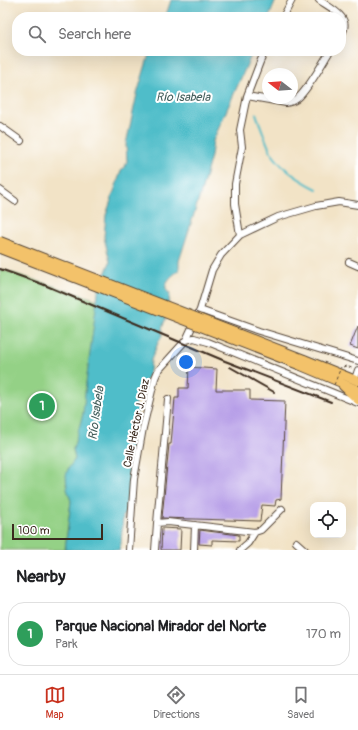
<!DOCTYPE html>
<html lang="en">
<head>
<meta charset="utf-8">
<style>
	:root { --surface:#fff; --page:#f6f6f6; --text:#202124; --muted:#757577; --line:#e0e0e0; --accent:#c8321e }
	body { margin:0; font-family:Pangolin,sans-serif; background:var(--page); color:var(--text) }
	.controls { position:absolute; right:12px; bottom:12px; display:grid; overflow:hidden; border-radius:8px; box-shadow:0 4px 16px #0002 }
	.controls button { width:36px; height:36px; display:grid; place-items:center; padding:0; border:0; border-bottom:1px solid var(--line); background:var(--surface); color:var(--text); font:20px sans-serif }
	.compass { position:absolute; left:262px; top:68px; width:36px; height:36px; border-radius:50%; background:var(--surface); box-shadow:0 4px 16px #0002; rotate:287deg }
	.scale { position:absolute; left:12px; bottom:10px; width:91px; box-sizing:border-box; padding-left:4px; border:2px solid #3b2a1e; border-top:0; font-size:11px; line-height:14px; white-space:nowrap; color:#3b2a1e; -webkit-text-stroke:3px #fff; paint-order:stroke }
	.you { position:absolute; left:186px; top:362px; width:14px; height:14px; margin:-10px; border:3px solid #fff; border-radius:50%; background:#1a73e8; box-shadow:0 0 0 6px #1a73e833 }
	.badge { display:grid; place-items:center; width:26px; height:26px; border-radius:50%; background:var(--accent); color:#fff; font-size:13px; font-weight:700 }
	.pin { position:absolute; translate:-50% -50%; border:2px solid #fff; box-shadow:0 1px 4px #0006 }
	.list { margin:0; padding:0; list-style:none }
	h2 { display:flex; justify-content:space-between; align-items:center; height:52px; margin:0; padding:0 16px; font-size:17px }
	h2 small { font-size:13px; font-weight:400; color:var(--muted) }
	.list li { display:grid; grid-template-columns:26px 1fr auto; gap:12px; align-items:center; box-sizing:border-box; height:64px; margin:0 8px 8px; padding:0 8px; border:1px solid var(--line); border-radius:16px }
	.list b { display:block; font-size:15px; white-space:nowrap }
	.list p { margin:0; font-size:13px; white-space:nowrap; color:var(--muted) }
	.list em { font-size:13px; font-style:normal; color:var(--muted) }
	.icon { flex:none; width:22px; height:22px; fill:none; stroke:currentColor; stroke-width:2; stroke-linecap:round; stroke-linejoin:round }
	.map { position:relative; flex:none; width:358px; height:550px; overflow:hidden }
	.search { position:absolute; background:var(--surface); box-shadow:0 4px 16px #0002; left:12px; right:12px; top:12px; height:44px; display:flex; align-items:center; gap:10px; box-sizing:border-box; padding:0 14px; border-radius:16px; color:var(--muted); font-size:15px }
	.sheet { height:124px; background:var(--surface) }
	nav { display:flex; justify-content:space-around; align-items:center; box-sizing:border-box; height:56px; border-top:1px solid var(--line); background:var(--surface); font-size:11px; color:var(--muted) }
	nav a { display:grid; justify-items:center; gap:2px }
	nav .on { color:var(--accent) }
	.map>svg:first-child { display:block }
	.green { fill:#94d186; stroke:#687e52 }
	.water { fill:#50bdc9; stroke:#467474 }
	.lines { fill:none; stroke-linecap:round; stroke-linejoin:round }
	.stream { stroke:#50bdc9; stroke-width:2 }
	.building { fill:#b59ce7 }
	.minor-casing { stroke:#564637; stroke-width:8 }
	.major-casing { stroke:#564637; stroke-width:10 }
	.path { stroke:#564637; stroke-width:1; stroke-dasharray:3 3; stroke-linecap:butt }
	.minor { stroke:#fff; stroke-width:6 }
	.major { stroke:#f3c26a; stroke-width:8 }
	.rail { stroke:#3b2a1e; stroke-width:2 }
	.major-bridge-casing { stroke:#564637; stroke-width:10; stroke-linecap:butt }
	.path-bridge { stroke:#564637; stroke-width:1; stroke-dasharray:3 3; stroke-linecap:butt }
	.major-bridge { stroke:#f3c26a; stroke-width:8 }
	.labels { text-anchor:middle; stroke-width:4; stroke-linejoin:round; paint-order:stroke }
	.street-label { font-size:11px; fill:#3b2a1e; stroke:#fff }
	.water-label { font-size:12px; font-style:italic; fill:#425d5a; stroke:#fff }
</style>
</head>
<body>
<div class="map">
<svg width="358" height="550" viewBox="0 0 358 550">
	<rect width="100%" height="100%" fill="#fff"/>
	<filter id="ink" filterUnits="userSpaceOnUse"><feTurbulence type="fractalNoise" baseFrequency=".025" numOctaves="2"/><feDisplacementMap in="SourceGraphic" scale="8" xChannelSelector="R" yChannelSelector="G"/><feConvolveMatrix kernelMatrix="1 2 1 2 8 2 1 2 1" color-interpolation-filters="sRGB"/></filter>
	<filter id="wash" filterUnits="userSpaceOnUse"><feTurbulence type="fractalNoise" baseFrequency=".012" numOctaves="4" result="noise"/><feDisplacementMap in="SourceGraphic" scale="16" xChannelSelector="R" yChannelSelector="G"/><feGaussianBlur stdDeviation="0.9" result="paint"/><feColorMatrix in="noise" values="0 0 0 0 0 0 0 0 0 0 0 0 0 0 0 0 0 1.4 0 .05"/><feComposite in="paint" operator="in"/></filter>
	<g filter="url(#wash)">
		<rect width="100%" height="100%" fill="#f2e3c6"/>
		<!-- green -->
		<path class="green" d="M0 269 98 300 86 383 85 398 82 422 73 449 75 459 66 484 71 501 65 550H0Z"/>
		<!-- water -->
		<path class="water" d="M171 0H276L269 17H163L167 12Z
			M150 51H253L213 141 211 156 202 189 179 261V270C172 276 159 285 170 294L165 320 162 329V336L158 343 151 360 150 371 139 396 135 401V405L138 408 135 421V437L129 457 134 471 130 505 123 516 121 544 119 550H65L71 501 67 489 66 475 68 469 75 459 73 449 83 414 86 383 98 292 110 262 104 237 106 215 121 171 125 167 127 161 126 144 137 94Z"/>
		<g class="lines">
			<!-- stream -->
			<path class="stream" d="M256 114C261 126 265 140 271 152 281 169 299 180 317 189"/>
		</g>
		<g id="blocks">
			<!-- building -->
			<path class="building" d="M358 326V349L350 346Z
				M189 367 217 369 216 390H250V400L285 401 281 499 276 500 275 506 262 505 260 521 162 518 169 444H171L175 398H179V388H188Z
				M162 528 181 529 180 550H161Z
				M200 530 239 535V541L212 540V545L199 544Z"/>
		</g>
	</g>
	<g filter="url(#ink)">
		<use href="#blocks" fill-opacity="0" stroke="#564637" stroke-width="1"/>
		<g class="lines">
			<defs>
				<path id="minor" d="M319 0C332 9 353 18 341 35
					M283 17 292 0
					M247 96 286 103C291 102 294 102 298 98 309 88 322 64 330 51
					M0 126 21 141
					M0 190 15 201
					M240 235 235 204V184L242 147 240 130 247 96 260 62 265 51
					M349 262 358 266
					M200 310 259 331 358 361
					M186 340 194 338 208 342 358 403
					M355 379 358 370
					M157 523 168 399
					M296 542 305 550
					M129 550 134 479 143 428 155 378 158 371 186 340 200 310 212 270 221 255 240 235 278 217 316 206 339 202 358 205
					M155 550 157 523 168 522 255 532 261 530 282 509
					M194 550 195 525
					M240 550 248 543 255 532"/>
				<path id="major" d="M304 359 358 381
					M301 366 358 390
					M343 386 358 400"/>
			</defs>
			<!-- minor casing -->
			<use href="#minor" class="minor-casing"/>
			<!-- major casing -->
			<use href="#major" class="major-casing"/>
			<!-- path -->
			<path class="path" d="M343 367 346 366 352 368"/>
			<!-- minor -->
			<use href="#minor" class="minor"/>
			<!-- major -->
			<use href="#major" class="major"/>
			<!-- rail -->
			<path class="rail" d="M0 269 42 284 225 361 331 402
				M230 367 274 392"/>
			<defs>
				<path id="major-bridge" d="M0 241 304 359
					M0 249 301 366"/>
			</defs>
			<!-- major-bridge casing -->
			<use href="#major-bridge" class="major-bridge-casing"/>
			<!-- path-bridge -->
			<path class="path-bridge" d="M334 385 341 367"/>
			<!-- major-bridge -->
			<use href="#major-bridge" class="major-bridge"/>
		</g>
	</g>
	<g class="labels">
		<!-- street labels -->
		<g class="street-label">
			<text transform="translate(136 423) rotate(-78)" y="4">Calle Héctor J. Díaz</text>
		</g>
		<!-- water labels -->
		<g class="water-label">
			<text x="183" y="101">Río Isabela</text>
			<text transform="translate(96 413) rotate(-82)" y="4">Río Isabela</text>
		</g>
	</g>
</svg>
<div class="controls">
<button><svg class="icon" aria-label="locate" viewBox="0 0 24 24"><circle cx="12" cy="12" r="6"/><path d="M12 2v4M12 18v4M2 12h4M18 12h4"/></svg></button>
</div>
<svg class="compass" viewBox="-18 -18 36 36"><path d="M0-13l5 13h-10z" fill="#e53935"/><path d="M0 13l5-13h-10z" fill="#757577"/></svg>
<div class="scale">100 m</div>
<div class="you"></div>
<div class="pin badge" style="left:42px;top:406px;background:#2e9e5b">1</div>
<div class="search"><svg class="icon" aria-label="search" viewBox="0 0 24 24"><circle cx="10" cy="10" r="6"/><path d="M15 15l6 6"/></svg>Search here</div>
</div>
<section class="sheet">
<h2>Nearby<small></small></h2>
<ul class="list">
<li><span class="badge" style="background:#2e9e5b">1</span><div><b>Parque Nacional Mirador del Norte</b><p>Park</p></div><em>170 m</em></li>
</ul>
</section>
<nav>
<a class="on"><svg class="icon" aria-label="map" viewBox="0 0 24 24"><path d="M3 6l6-2 6 2 6-2v14l-6 2-6-2-6 2zM9 4v14M15 6v14"/></svg>Map</a>
<a><svg class="icon" aria-label="directions" viewBox="0 0 24 24"><path d="M12 3l9 9-9 9-9-9zM9 14v-3h6M13 9l2 2-2 2"/></svg>Directions</a>
<a><svg class="icon" aria-label="saved" viewBox="0 0 24 24"><path d="M7 4h10v16l-5-4-5 4z"/></svg>Saved</a>
</nav>
</body>
</html>
